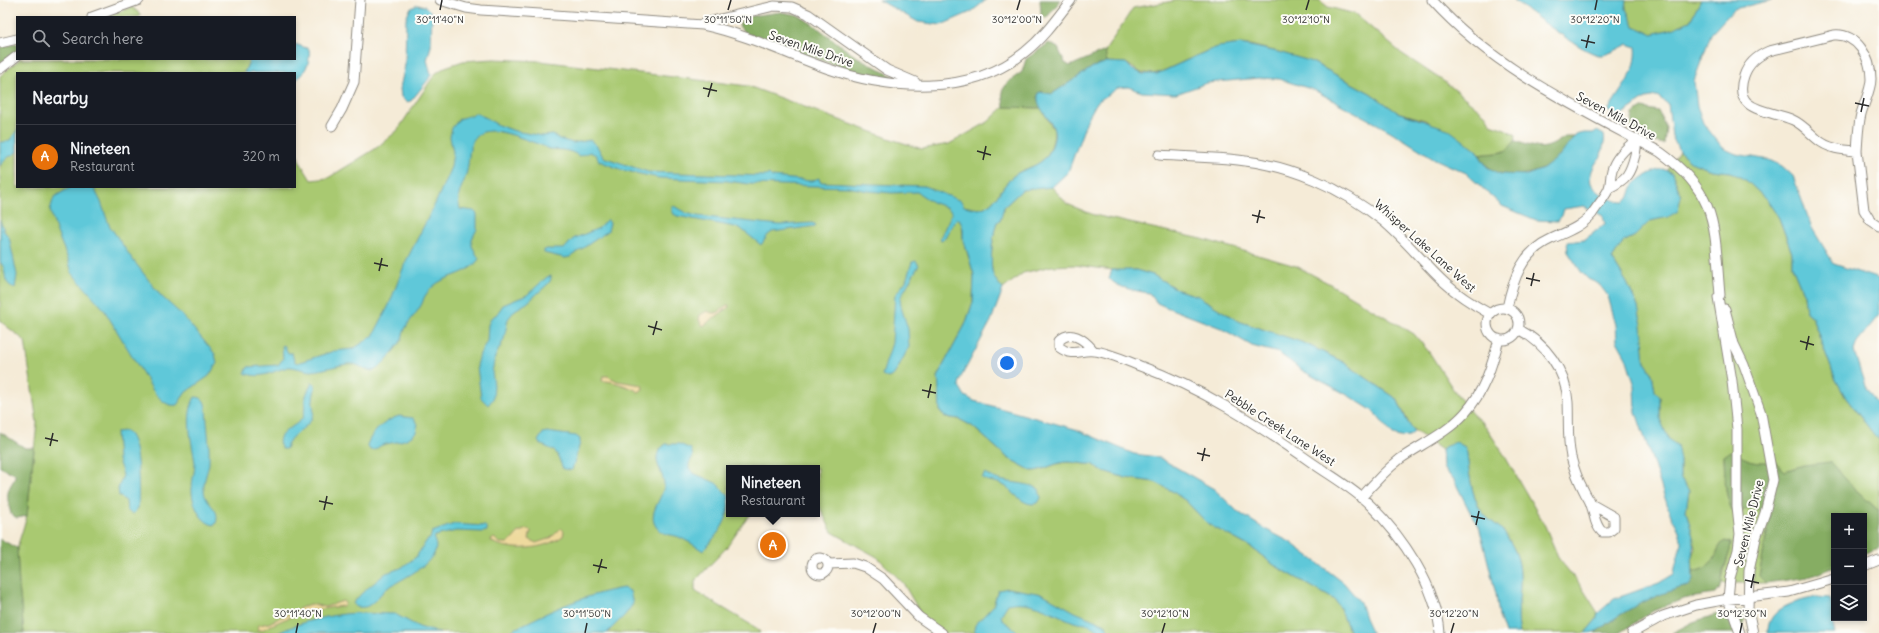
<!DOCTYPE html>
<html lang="en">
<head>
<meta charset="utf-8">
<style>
	:root { --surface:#171b24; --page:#242831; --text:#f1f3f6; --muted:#9ea1a6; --line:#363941; --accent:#0f766e }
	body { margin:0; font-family:Delius,sans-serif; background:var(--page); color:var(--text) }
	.controls { position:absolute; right:12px; bottom:12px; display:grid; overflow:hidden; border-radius:0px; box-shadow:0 2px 6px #0003 }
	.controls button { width:36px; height:36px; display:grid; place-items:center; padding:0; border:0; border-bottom:1px solid var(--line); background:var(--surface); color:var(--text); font:20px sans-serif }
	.you { position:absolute; left:1007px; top:363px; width:14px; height:14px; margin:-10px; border:3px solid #fff; border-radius:50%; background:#1a73e8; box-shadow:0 0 0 6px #1a73e833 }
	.badge { display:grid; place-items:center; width:26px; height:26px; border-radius:50%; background:var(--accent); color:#fff; font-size:13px; font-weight:700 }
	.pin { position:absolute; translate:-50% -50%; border:2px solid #fff; box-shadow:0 1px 4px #0006 }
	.popup { position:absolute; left:726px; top:465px; width:94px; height:52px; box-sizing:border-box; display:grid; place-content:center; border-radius:0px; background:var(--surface); filter:drop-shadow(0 1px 3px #0005); font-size:13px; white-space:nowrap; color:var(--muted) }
	.popup b { font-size:15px; color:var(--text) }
	.popup::after { content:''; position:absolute; left:50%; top:100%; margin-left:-8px; border:8px solid transparent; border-top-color:var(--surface) }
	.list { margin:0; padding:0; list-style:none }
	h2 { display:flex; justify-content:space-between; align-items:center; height:52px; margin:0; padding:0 16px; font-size:17px }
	h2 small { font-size:13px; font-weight:400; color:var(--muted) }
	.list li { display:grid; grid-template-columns:26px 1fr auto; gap:12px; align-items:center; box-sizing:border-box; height:64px; padding:0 16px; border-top:1px solid var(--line) }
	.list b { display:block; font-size:15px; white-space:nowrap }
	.list p { margin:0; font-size:13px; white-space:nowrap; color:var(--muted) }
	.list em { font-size:13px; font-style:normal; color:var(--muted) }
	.icon { flex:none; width:22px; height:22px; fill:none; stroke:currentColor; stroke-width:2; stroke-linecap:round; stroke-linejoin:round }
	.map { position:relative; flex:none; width:1879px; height:633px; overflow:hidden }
	.search { position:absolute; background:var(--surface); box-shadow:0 2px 6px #0003; left:16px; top:16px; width:280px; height:44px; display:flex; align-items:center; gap:10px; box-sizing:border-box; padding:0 14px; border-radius:0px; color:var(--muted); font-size:15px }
	.panel { position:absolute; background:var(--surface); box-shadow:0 2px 6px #0003; left:16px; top:72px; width:280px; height:116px; border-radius:0px }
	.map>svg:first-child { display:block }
	.green { fill:#a9c971; stroke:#6a7a4e }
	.forest { fill:#86ad63; stroke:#586c47 }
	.sand { fill:#eeda9e; stroke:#8c8264 }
	.water { fill:#5ec8d9; stroke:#447a82 }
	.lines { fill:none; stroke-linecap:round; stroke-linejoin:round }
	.minor-casing { stroke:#908b81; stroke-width:11 }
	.minor { stroke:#fff; stroke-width:9 }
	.ticks { fill:none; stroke:#2b2b2b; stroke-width:1.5 }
	.labels { text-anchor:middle; stroke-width:4; stroke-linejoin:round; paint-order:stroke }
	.street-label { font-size:12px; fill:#2b2b2b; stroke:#fdfcf7 }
	.ticks-label { font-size:10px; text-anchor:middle; fill:#2b2b2b; stroke:#fdfcf7; stroke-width:4; stroke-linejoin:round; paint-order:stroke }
</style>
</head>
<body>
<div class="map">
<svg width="1879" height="633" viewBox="0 0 1879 633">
	<rect width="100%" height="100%" fill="#fdfcf7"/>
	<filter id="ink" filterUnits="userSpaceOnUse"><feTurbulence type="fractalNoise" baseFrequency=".025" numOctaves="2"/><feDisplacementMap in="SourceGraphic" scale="8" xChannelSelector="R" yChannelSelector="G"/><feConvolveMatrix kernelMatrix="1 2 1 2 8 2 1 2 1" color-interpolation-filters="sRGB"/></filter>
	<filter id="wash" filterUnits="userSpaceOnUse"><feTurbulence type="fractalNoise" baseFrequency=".012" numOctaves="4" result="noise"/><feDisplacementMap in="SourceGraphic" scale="16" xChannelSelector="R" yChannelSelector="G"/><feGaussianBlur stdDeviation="0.9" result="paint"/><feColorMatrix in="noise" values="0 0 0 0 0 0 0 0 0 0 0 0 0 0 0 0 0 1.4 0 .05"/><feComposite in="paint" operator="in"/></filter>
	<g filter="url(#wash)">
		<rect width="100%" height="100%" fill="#f5ebd7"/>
		<!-- green -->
		<path class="green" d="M1179 0H1319L1328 7 1355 14 1401 53 1449 85 1486 115 1491 124 1505 129 1516 135C1514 156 1495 152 1480 155L1476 150 1425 120 1397 112 1370 93 1314 63 1278 52 1250 45H1232L1207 51 1161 72 1152 74 1139 72 1126 63 1107 62 1105 51 1133 8Z
			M1627 0H1701L1690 21 1672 29 1652 34 1634 26 1626 9Z
			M132 7 141 15 139 17H104Z
			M20 59H250L244 73H17V187H295V148L300 162 311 180 328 178 375 149 397 131 435 74 445 67 463 61 494 59 540 61 748 86 891 139 922 149 949 144 988 122 1004 107 1041 108 1054 130C1054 139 1051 152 1044 159 1037 167 1021 169 1012 177 1001 187 996 205 979 209L974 207 958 219 962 225 963 238 974 275 973 302 965 325 938 375 941 408 945 417 959 419 972 426 1008 458 1032 471C1041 471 1051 465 1060 463 1071 460 1080 465 1092 464L1100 470 1126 478 1155 482 1172 491 1186 501 1208 524 1252 548 1274 565 1335 600 1340 608 1350 633H941L928 626 903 583 877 557 832 532 817 502V468H729V514H750L727 547 695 581V591L758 629 760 633H24L19 586 17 548 27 516 37 423 25 341 0 321V76Z
			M1679 151 1693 163 1711 170 1731 172 1747 181 1766 199 1779 218 1792 253V266L1804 295 1806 312 1812 317 1835 378 1846 398 1879 441V511L1855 489 1804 465 1785 471 1775 462C1755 463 1748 461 1731 452L1724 456C1725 475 1724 498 1734 513L1746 509 1771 512 1759 576 1766 583H1722C1723 569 1729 557 1731 543L1725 541C1718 546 1718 551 1714 559 1710 567 1701 570 1693 572L1692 556 1695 548 1686 511 1689 491 1680 477V460L1664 431 1660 419V397L1655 391 1652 373 1645 362 1638 307 1627 283 1612 259 1623 242 1635 236 1650 221 1668 217 1681 195 1672 173 1667 170Z
			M1052 187 1067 204 1094 215 1202 239 1296 266 1330 284 1414 334 1429 352 1453 389 1472 414 1483 423 1503 453 1545 526 1559 559 1581 586 1598 613 1596 620 1585 633H1520C1514 608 1526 579 1516 554 1513 546 1506 534 1500 528 1494 523 1486 518 1482 512 1471 496 1469 472 1467 453L1444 447 1442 450 1411 428 1397 399 1343 362 1304 343 1238 321 1198 296 1178 290 1153 275 1136 270 1121 271 1074 265 1052 266 1023 273 1003 289C998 283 993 278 992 270 990 259 993 232 997 222L1000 221 1004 207 1022 190Z"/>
		<!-- forest -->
		<path class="forest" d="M1040 0H1061L1048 16 1045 18 1041 14Z
			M781 12 798 15 814 25 852 54 892 76V78L889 79 861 74 745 33 739 26 743 17Z
			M17 43V51L0 63V48Z
			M1049 43 1058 48 1065 63 1070 66 1105 51 1107 62 1093 67 1052 94 1049 95 1042 91 1037 97 1041 108 1004 107 1002 91 1008 82 1022 72 1026 59Z
			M1642 108 1658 111 1666 128 1664 144 1655 142 1632 129 1631 125 1633 114Z
			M1565 137H1574C1567 147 1560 158 1550 165 1529 178 1490 182 1480 155 1498 151 1502 158 1515 141 1540 149 1543 152 1565 137Z
			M0 432 25 448H34L27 516 17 518 11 514C9 506 6 497 9 489 11 483 15 481 15 474L0 467Z
			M1731 451C1748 461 1755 463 1775 462L1785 471 1804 465 1830 462 1855 489 1879 511V548L1864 554V516H1834V567L1809 577 1766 583 1759 576 1771 512 1747 509 1734 514C1724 497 1725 475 1724 456Z
			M0 539 17 548 19 586 24 633H0Z
			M1725 541 1731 543 1730 551 1723 571 1721 588 1715 594 1683 599 1653 611 1619 633H1595C1621 612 1656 592 1689 586L1693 580V572C1701 570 1710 567 1714 559 1718 551 1718 546 1725 541Z
			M1742 610 1745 618 1742 633H1672L1693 622 1721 613 1727 618Z"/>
		<!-- sand -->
		<path class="sand" d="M727 305H729L728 308 703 326 699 320 700 315 707 311C717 316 720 311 727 305Z
			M603 376H608L617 381 642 385 643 389 639 392C631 387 610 380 602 381Z
			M561 528 564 531 563 536C543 550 513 552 492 542L491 539 494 538 500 543H509L519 532 527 529 531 531 529 539 536 543 551 538Z
			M343 601 345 603 343 606C310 610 292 614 262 630H257L259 625 269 623 307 605 311 604 325 607Z"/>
		<!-- water -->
		<path class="water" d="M879 0H986L971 12 941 25 918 22Z
			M1514 0H1627L1626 9 1634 26 1652 34 1672 29 1690 21 1701 0H1772L1734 9 1711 34 1694 81 1697 106 1703 123 1723 148 1736 154 1769 160 1782 166 1793 176 1812 228 1834 264 1879 279V315L1857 342 1854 351 1865 386 1879 408V441L1846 398 1835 378 1812 317 1806 312 1804 295 1792 266V253L1779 218 1766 199 1747 181 1731 172 1711 170 1693 163 1679 151 1672 136 1668 104 1657 96 1646 98 1618 117 1608 111C1619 90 1639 72 1636 47L1628 44C1620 48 1610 54 1602 55 1589 58 1527 10 1514 0Z
			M417 5 425 6 432 13 431 46 427 60 431 74 428 80 411 101 406 102 401 97 400 88 405 65 406 19 410 9Z
			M295 44 309 49C311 62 305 73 295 81V73H244L250 59H295Z
			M1241 44 1278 52 1310 61 1370 93 1397 112 1448 129 1476 150 1487 167 1501 174 1527 175 1543 169 1560 156 1576 135 1584 133H1595L1597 131 1604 135C1606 143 1601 150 1601 157 1595 162 1587 177 1592 185 1597 193 1615 203 1624 202 1631 198 1629 192 1633 186 1638 179 1654 170 1663 169L1672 173 1681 196 1678 211 1668 217 1650 221 1635 236 1623 242 1612 259 1627 283 1638 307 1642 325 1645 362 1652 373 1655 391 1660 397V419L1669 440 1677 445 1680 460V477L1689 491 1686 511 1694 540 1692 556 1693 580 1689 586C1663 591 1635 605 1612 620 1601 627 1600 633 1585 633L1596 620 1598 613 1614 599 1659 583 1674 574C1678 546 1689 544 1671 516L1636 412 1635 386 1626 357 1617 341 1616 325 1608 296 1599 284 1588 279 1582 273 1568 252 1567 242 1584 240 1605 224 1603 216 1584 206 1564 209 1562 216 1557 221 1536 220 1502 206 1466 173 1435 159 1390 131 1314 90 1279 79 1259 78 1207 83 1176 94 1142 92 1128 87 1118 88 1097 102 1087 120 1068 172 1052 187 1022 190 1004 207 1000 221 997 222C993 232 990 259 992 270 993 278 998 283 1003 289L991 321 960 379 959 386 965 396 974 401 1075 429 1134 454 1158 457 1214 489 1238 512 1263 528 1290 542 1344 583 1360 602 1365 618 1372 633H1350L1340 608 1335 600 1274 565 1252 548 1208 524 1186 501 1172 491 1155 482 1126 478 1100 470 1092 464C1081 465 1071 460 1060 463 1051 465 1041 471 1032 471L1008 458 972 426 959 419 945 417 940 411 938 375 965 325 973 302 974 275 963 238V229L960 220 957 219 954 222 944 239 941 240 940 238 952 213 948 208 932 202 917 192 892 193 868 191 848 187 749 184 727 181 659 178 622 170 599 161 596 155 590 152 579 156C569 149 560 150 550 149 546 148 542 145 538 144 523 139 493 125 479 134 467 142 470 159 467 171 464 186 455 193 460 209L474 211 477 214V229L472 239V246L479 259C464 280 440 272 425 296 423 299 423 303 420 307 416 314 409 321 405 329 403 333 403 337 401 341 396 348 383 366 375 370 368 374 359 362 347 364 335 366 323 370 312 371 305 371 293 366 288 367 273 371 261 380 245 373L248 367 278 365 283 359 282 346 284 345 288 353H292L294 361 297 363 334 351 353 349 373 336 389 305 405 263 436 202 451 167 453 152 450 137 452 128 459 119 477 113 498 125 515 131 542 136 553 135 559 139 573 143 590 140 597 146 603 157 648 172 766 176 769 174 772 177 811 181 819 178 820 182 924 186 961 201 964 206 979 209C996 205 1001 187 1012 177 1021 169 1035 168 1044 159 1050 154 1056 138 1054 131 1052 118 1033 107 1039 92L1052 94 1093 67 1107 62 1126 63 1133 70 1143 74H1157L1207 51 1218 47Z
			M17 130V152L7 158 0 166V143L10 140Z
			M71 187 94 188 101 202 109 225 133 260 161 296 182 315 215 354 217 363 209 376 186 392 177 405C166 407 161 399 154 392L103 308 72 273 68 259 56 230 50 210 54 197Z
			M672 205 686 213 697 216 780 225 812 223 815 224 816 226 772 232 768 235 761 245 740 228 677 216 672 213Z
			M607 219 610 223 608 231 570 257 565 258 544 253V250L547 249H564L573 239 599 228Z
			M0 220 4 231 9 237 17 275 15 288C0 283 9 271 0 262Z
			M916 261 919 265 900 298 901 307 908 329 909 347 894 375 888 378 882 375 892 343 895 295 906 281 912 262Z
			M1112 270H1136L1153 275 1178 290 1198 296 1238 321 1304 343 1343 362 1397 399 1407 421 1414 432 1409 436 1400 437 1393 435 1373 411 1349 396 1303 371 1279 353 1252 346 1221 328 1166 307 1157 303 1149 293C1137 291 1116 288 1109 278Z
			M551 276V279L549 283 527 303 515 310 508 319 504 339 495 357 492 372 494 385 493 399 488 405 481 398 477 366 480 354 487 341 488 325 491 318 497 314 503 305 527 295 547 277Z
			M312 382 315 384C316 390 313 394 313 400 312 405 315 410 313 415 309 430 288 433 286 449H282C272 434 292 429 301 420 307 413 303 405 306 396 307 392 310 387 312 382Z
			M195 397C204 397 205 402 206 409 207 426 210 446 209 463 208 472 203 480 204 490 205 506 221 507 216 523L214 525C200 523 191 501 192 488 192 480 195 471 195 463 192 441 184 417 195 397Z
			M399 416 413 418 418 424 416 432C408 442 393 442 382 445 377 447 376 451 370 450L367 445C372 431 386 420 399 416Z
			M124 431C140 433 139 493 138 508L133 514 127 511 126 501 119 496 118 489 123 475 118 460 116 432Z
			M547 432 576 436 580 439V443L572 470 563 469 557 454 553 450 540 444 538 441 543 433Z
			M1456 442 1465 447 1467 453C1469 472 1471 496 1482 512 1486 518 1494 523 1500 528 1506 534 1513 546 1516 554 1526 579 1514 608 1520 633H1505L1499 616 1496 594 1479 526 1469 510 1453 478 1448 474 1443 467 1442 450 1444 447Z
			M666 444H679L691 449 693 456 689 464V468L693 473 716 483 729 496C729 524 720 530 703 551 696 546 689 542 681 538 674 534 664 536 658 529 644 514 665 498 664 483 662 468 648 457 666 444Z
			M985 473C998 484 1020 481 1035 487L1039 489 1041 498 1038 503C1023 508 1014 491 1003 485 997 481 989 483 982 478Z
			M454 524 485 526 487 528V531L483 532 456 531 435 536 434 540C446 560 399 580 386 589 380 594 375 602 368 606 364 608 360 607 356 607L353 603 362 593 386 573 401 568 416 557 427 540 430 539 432 532Z
			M623 588 630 591 633 604 625 615 607 633H507C543 614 582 595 623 588Z
			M1008 588 1043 594 1075 612 1106 625 1108 630 1106 633C1100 633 1095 628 1089 625 1084 623 1079 624 1074 622 1053 614 1031 598 1008 604L1001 615C1002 624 1014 625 1018 633H976L974 630 975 625 993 606 998 590Z
			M1816 597 1830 598C1834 609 1831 621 1835 633H1768C1767 607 1796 602 1816 597Z
			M355 613 395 614 419 627 440 633H278C302 621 328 615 355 613Z"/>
	</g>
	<g filter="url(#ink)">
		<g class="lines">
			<defs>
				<path id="minor" d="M440 0 466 8 481 10 703 25C745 34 785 53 826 68 889 90 970 97 1025 52 1044 37 1057 18 1071 0
					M1432 0C1494 69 1580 109 1660 152 1720 195 1714 229 1720 295L1718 297 1732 381 1737 429V506L1740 534 1738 550 1730 578 1728 599 1740 633
					M92 17 139 0
					M704 23 774 6 792 7 808 14 887 70 915 82
					M1834 35C1857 33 1871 58 1871 79 1871 90 1864 103 1861 114 1858 126 1858 138 1857 151 1843 150 1828 149 1817 139 1809 132 1802 124 1793 120 1772 110 1731 113 1744 76 1748 64 1757 56 1769 51Z
					M0 43 17 39
					M0 69 17 56
					M332 126 342 109 354 82 360 0
					M1857 151 1864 210 1870 220 1879 226
					M1159 155C1185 157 1211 157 1238 160 1291 165 1342 188 1383 221 1406 240 1424 264 1445 283 1459 296 1474 305 1490 314
					M1507 308C1513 279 1522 252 1551 239 1566 232 1581 227 1592 214 1597 206 1606 196 1609 188 1611 183 1610 176 1612 170 1615 158 1627 147 1636 140 1637 146 1636 149 1635 155 1630 174 1627 179 1609 188
					M1487 324a16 16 0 1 1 32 0a16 16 0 1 1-32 0Z
					M1725 309 1734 344 1744 365 1761 413 1773 480 1765 513 1756 538 1749 571 1748 609 1753 633
					M1518 329C1545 343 1566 370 1568 402 1569 420 1567 439 1571 457 1574 469 1578 480 1584 491 1586 496 1590 500 1591 505 1595 515 1594 524 1602 532H1609L1614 528V517L1591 504
					M1093 350C1084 339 1070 329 1059 341V347C1074 358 1079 349 1094 351 1107 352 1127 361 1140 366 1202 388 1257 424 1311 462 1331 476 1353 488 1370 505 1402 536 1437 587 1440 633
					M1361 498C1373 484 1386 470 1400 459 1422 444 1447 433 1465 413 1484 392 1492 366 1499 339
					M812 566a8 8 0 1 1 16 0a8 8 0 1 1-16 0Z
					M829 564 853 563 865 567 883 579 919 617 942 633
					M1864 566 1879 560
					M1632 633 1663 616 1696 605 1723 600 1789 592 1834 579"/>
			</defs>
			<!-- minor casing -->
			<use href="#minor" class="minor-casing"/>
			<!-- minor -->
			<use href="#minor" class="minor"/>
		</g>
	</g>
	<!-- ticks -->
	<path class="ticks" d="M440 10 442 0M728 10 731 0M1017 10 1020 0M1306 10 1309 0M1595 10 1597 0M1581 40 1595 43M1586 48 1589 35M703 88 717 91M708 97 712 83M1855 103 1869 106M1861 112 1864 98M977 151 991 155M983 160 986 146M1252 215 1265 218M1257 223 1260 210M374 263 388 266M379 271 382 258M1526 278 1540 281M1531 286 1534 273M648 326 662 330M653 335 657 321M1800 341 1814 345M1806 350 1809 336M922 390 936 393M928 398 931 384M45 438 58 441M50 446 53 433M1197 453 1210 456M1202 461 1205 448M319 501 333 504M324 510 327 496M1471 516 1485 519M1476 525 1479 511M593 565 607 568M598 573 602 559M1745 580 1759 583M1751 588 1754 574M296 633 298 623M585 633 587 623M873 633 876 623M1162 633 1165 623M1451 633 1454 623M1740 633 1742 623"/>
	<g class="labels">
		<!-- street labels -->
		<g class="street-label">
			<text transform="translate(811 49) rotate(19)" y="4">Seven Mile Drive</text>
			<text transform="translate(1616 116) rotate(28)" y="4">Seven Mile Drive</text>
			<text transform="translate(1425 246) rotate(42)" y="4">Whisper Lake Lane West</text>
			<text transform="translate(1280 428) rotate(33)" y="4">Pebble Creek Lane West</text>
			<text transform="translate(1749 523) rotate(-76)" y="4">Seven Mile Drive</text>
		</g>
	</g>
	<g class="ticks-label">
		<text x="440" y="23">30°11'40"N</text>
		<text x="728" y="23">30°11'50"N</text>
		<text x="1306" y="23">30°12'10"N</text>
		<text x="1595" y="23">30°12'20"N</text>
		<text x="1017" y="23">30°12'00"N</text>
		<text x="298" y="617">30°11'40"N</text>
		<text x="587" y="617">30°11'50"N</text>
		<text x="876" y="617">30°12'00"N</text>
		<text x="1165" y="617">30°12'10"N</text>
		<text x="1454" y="617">30°12'20"N</text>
		<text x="1742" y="617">30°12'30"N</text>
	</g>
</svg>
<div class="controls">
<button>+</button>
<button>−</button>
<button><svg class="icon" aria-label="layers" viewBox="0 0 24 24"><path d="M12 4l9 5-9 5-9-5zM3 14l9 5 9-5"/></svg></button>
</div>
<div class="you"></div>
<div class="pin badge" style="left:773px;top:545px;background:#e8710a">A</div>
<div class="popup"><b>Nineteen</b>Restaurant</div>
<div class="search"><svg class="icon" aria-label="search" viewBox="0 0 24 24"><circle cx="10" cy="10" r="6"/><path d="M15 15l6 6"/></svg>Search here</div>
<section class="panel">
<h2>Nearby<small></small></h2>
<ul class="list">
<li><span class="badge" style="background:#e8710a">A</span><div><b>Nineteen</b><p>Restaurant</p></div><em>320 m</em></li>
</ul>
</section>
</div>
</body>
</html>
